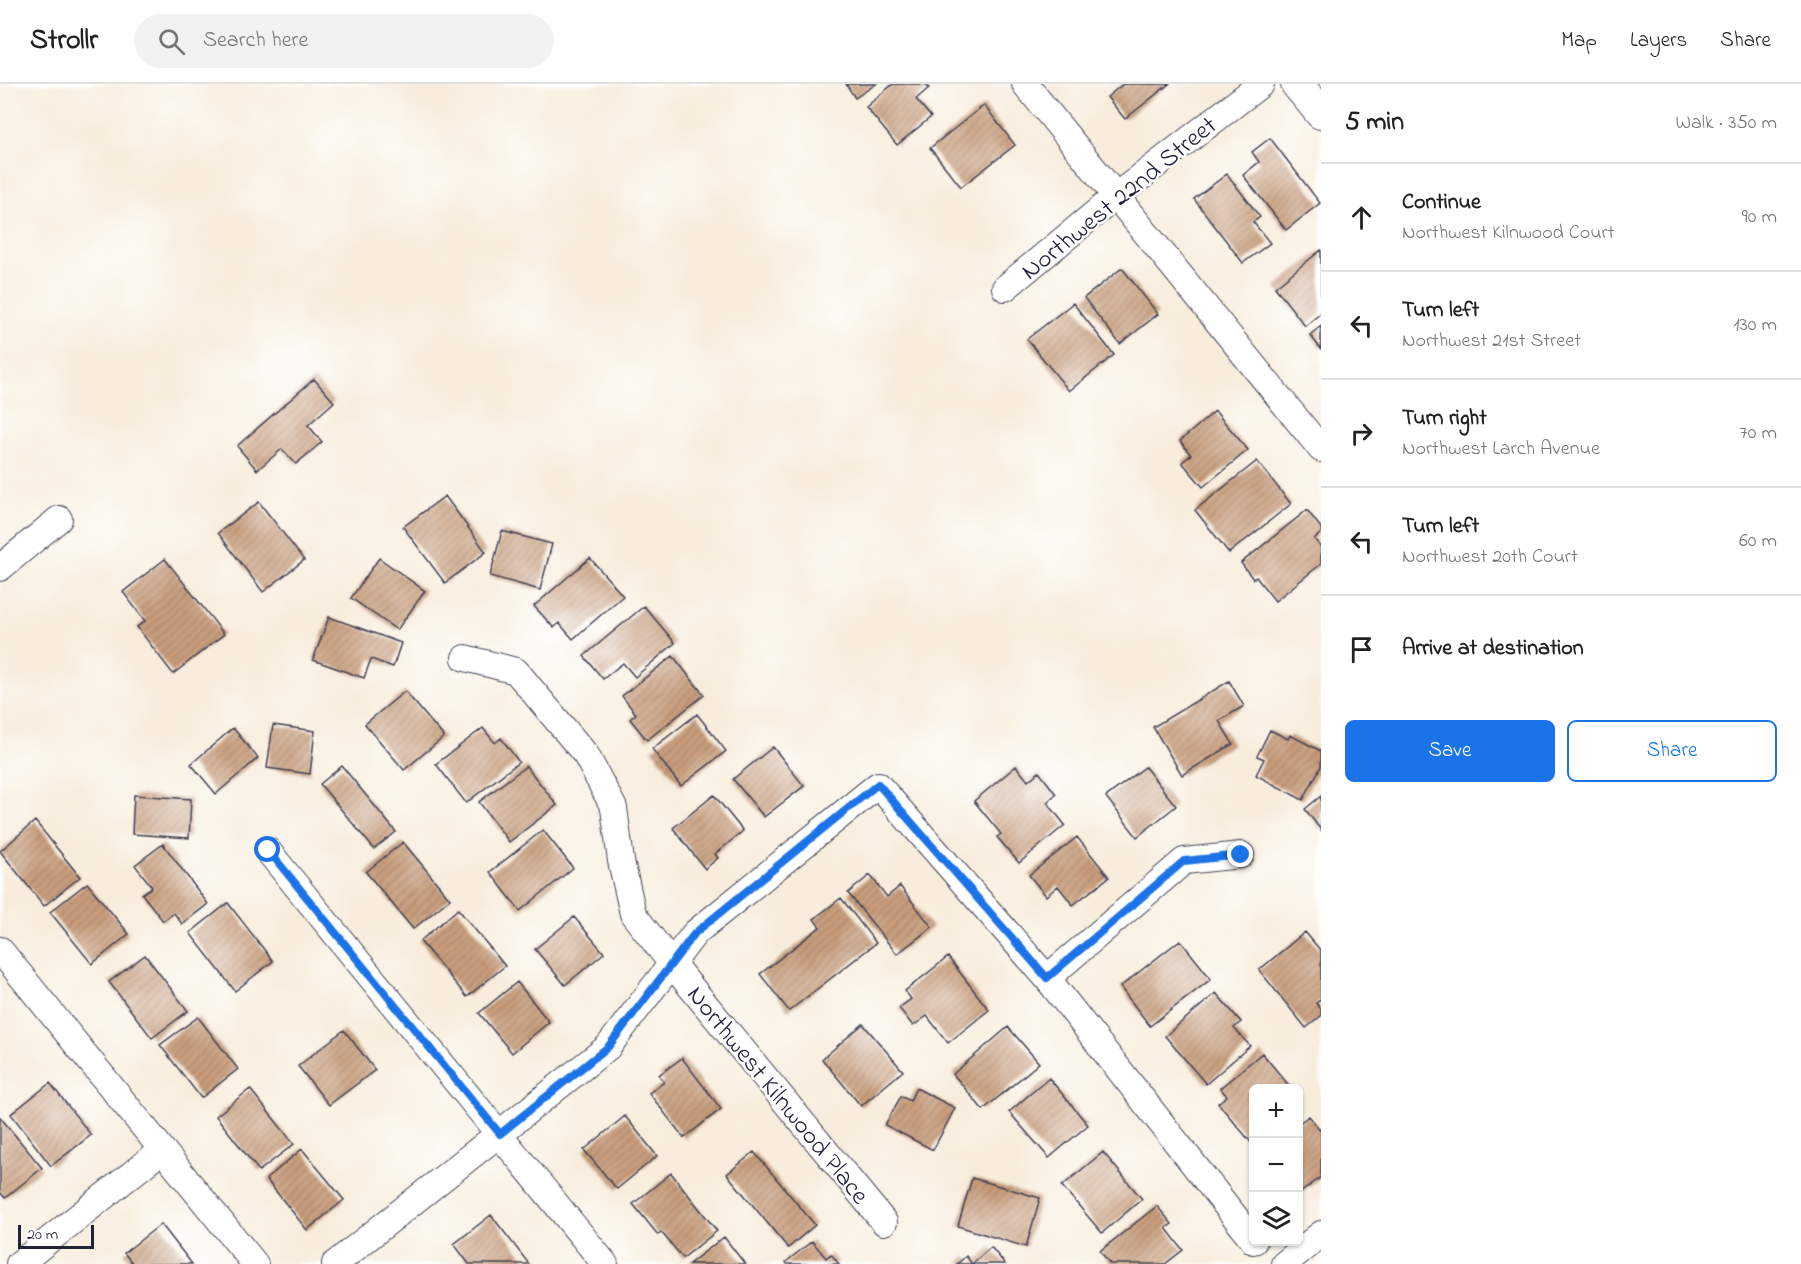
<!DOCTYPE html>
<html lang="en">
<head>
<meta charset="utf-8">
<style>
	:root { --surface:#fff; --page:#f2f2f2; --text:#222; --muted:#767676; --line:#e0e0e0; --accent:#1a73e8 }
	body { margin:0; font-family:"Indie Flower",sans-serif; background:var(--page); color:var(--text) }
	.controls { position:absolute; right:18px; bottom:18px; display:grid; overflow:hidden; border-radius:9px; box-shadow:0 2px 4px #0004 }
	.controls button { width:54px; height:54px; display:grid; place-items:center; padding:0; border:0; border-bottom:2px solid var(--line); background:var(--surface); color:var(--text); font:30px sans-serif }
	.scale { position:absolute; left:18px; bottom:15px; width:76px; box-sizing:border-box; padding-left:6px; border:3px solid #22223b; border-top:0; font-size:16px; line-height:21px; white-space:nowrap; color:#22223b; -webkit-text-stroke:4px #fff; paint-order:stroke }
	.stop { position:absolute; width:18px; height:18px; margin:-14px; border:4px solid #1a73e8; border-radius:50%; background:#fff }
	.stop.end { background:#1a73e8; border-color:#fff; box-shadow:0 2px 6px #0008 }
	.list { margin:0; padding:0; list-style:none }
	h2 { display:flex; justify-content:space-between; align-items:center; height:78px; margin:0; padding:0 24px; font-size:26px }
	h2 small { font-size:20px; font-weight:400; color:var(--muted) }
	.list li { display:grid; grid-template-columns:39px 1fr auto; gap:18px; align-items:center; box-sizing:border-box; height:108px; padding:0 24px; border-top:2px solid var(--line) }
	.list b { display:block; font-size:22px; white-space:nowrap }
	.list p { margin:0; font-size:20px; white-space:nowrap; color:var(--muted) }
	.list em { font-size:20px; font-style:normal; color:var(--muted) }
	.actions { display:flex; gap:12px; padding:18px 24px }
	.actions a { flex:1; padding:14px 0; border:2px solid var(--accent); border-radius:9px; text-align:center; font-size:21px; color:var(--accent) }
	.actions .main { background:var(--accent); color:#fff }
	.icon { flex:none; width:33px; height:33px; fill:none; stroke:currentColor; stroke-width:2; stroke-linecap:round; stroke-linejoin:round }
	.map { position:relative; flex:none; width:1321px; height:1180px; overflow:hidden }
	header { display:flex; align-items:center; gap:36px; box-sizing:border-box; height:84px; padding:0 30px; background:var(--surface); border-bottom:2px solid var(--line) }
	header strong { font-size:28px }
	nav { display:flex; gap:33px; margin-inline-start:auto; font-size:21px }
	.search { width:420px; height:54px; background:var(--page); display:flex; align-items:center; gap:15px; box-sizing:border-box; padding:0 21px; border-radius:33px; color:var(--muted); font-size:22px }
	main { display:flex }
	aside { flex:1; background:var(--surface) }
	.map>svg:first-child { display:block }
	.building { fill:url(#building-hatch) }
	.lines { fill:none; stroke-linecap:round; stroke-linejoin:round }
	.minor-casing { stroke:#424053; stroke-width:28 }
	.tertiary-casing { stroke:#424053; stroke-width:34 }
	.minor { stroke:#fff; stroke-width:26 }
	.tertiary { stroke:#fff; stroke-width:32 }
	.route { stroke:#1a73e8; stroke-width:8 }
	.labels { text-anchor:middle; stroke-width:5; stroke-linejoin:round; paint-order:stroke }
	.street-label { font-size:26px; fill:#22223b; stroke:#fff }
</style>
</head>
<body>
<header>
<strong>Strollr</strong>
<div class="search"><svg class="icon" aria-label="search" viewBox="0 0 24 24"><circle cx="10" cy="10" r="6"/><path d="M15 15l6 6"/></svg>Search here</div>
<nav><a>Map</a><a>Layers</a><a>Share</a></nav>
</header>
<main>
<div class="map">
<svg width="1321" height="1180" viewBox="0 0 1321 1180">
	<defs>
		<pattern id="building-hatch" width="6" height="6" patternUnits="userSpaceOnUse" patternTransform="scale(1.5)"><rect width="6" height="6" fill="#c99e7c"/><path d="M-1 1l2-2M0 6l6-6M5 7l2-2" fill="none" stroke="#a38067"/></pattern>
	</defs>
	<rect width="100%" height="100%" fill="#fff"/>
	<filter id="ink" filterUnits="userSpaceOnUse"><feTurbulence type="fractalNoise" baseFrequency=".0167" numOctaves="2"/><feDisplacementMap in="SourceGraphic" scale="12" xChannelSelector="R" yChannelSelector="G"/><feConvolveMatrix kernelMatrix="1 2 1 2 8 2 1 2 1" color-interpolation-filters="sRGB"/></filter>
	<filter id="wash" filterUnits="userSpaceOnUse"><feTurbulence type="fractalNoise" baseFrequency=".008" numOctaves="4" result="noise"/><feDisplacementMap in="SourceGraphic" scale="24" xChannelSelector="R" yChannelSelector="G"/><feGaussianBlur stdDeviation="1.35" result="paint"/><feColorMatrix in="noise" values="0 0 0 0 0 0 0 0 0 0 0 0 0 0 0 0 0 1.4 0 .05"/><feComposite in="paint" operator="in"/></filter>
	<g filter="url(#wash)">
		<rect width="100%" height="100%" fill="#f8eddc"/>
		<g id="blocks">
			<!-- building -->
			<path class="building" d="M846 0H876L855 14Z
				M893 0H926L929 4 916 15 931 33 897 61 866 23Z
				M1123 0H1169L1125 35 1107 13Z
				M984 21 1015 61 961 103 930 64Z
				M1270 54 1320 119 1286 146 1243 91 1259 78 1252 68Z
				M1227 90 1260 133 1253 138 1270 159 1243 179 1194 115Z
				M1321 166V229L1305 242 1275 203Z
				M1122 184 1158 230 1120 260 1084 214Z
				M1073 219 1114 271 1069 307 1027 255Z
				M1321 242V265L1310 251Z
				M314 295 334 318 308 341 322 358 296 380 282 365 257 386 237 362Z
				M1215 327 1248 366 1203 403 1182 378 1191 371 1180 357Z
				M1257 377 1291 420 1229 469 1195 426Z
				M445 412 486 468 445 499 403 443Z
				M259 418 304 476 263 508 218 449Z
				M1307 426 1321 444V449L1314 455 1321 463V480L1275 517 1256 493 1253 495 1241 479Z
				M502 447 552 460 540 506 490 492Z
				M379 474 425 507 397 546 351 514Z
				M590 474 623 512 573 555 559 539 554 544 534 522Z
				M165 475 224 550 173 590 137 543 145 537 123 508Z
				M644 522 675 559 635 593 623 579 603 595 584 572Z
				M329 533 401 559 393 583 371 575 364 594 313 576Z
				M673 572 704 611 647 656 630 635 636 630 622 612Z
				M1229 597 1244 622 1219 637 1233 660 1182 691 1153 643Z
				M405 607 444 653 404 686 365 640Z
				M697 630 726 667 681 702 652 665Z
				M273 641 315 647 310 690 267 684Z
				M233 644 258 674 216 710 191 680Z
				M483 644 495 659 501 654 519 678 466 719 436 680Z
				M1270 646 1288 655 1290 651 1321 667V682L1303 716 1256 691 1264 675 1257 672Z
				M773 663 804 702 764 733 733 695Z
				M342 682 396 748 374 765 320 700Z
				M526 682 557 721 509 758 479 718Z
				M1016 682 1028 697 1039 688 1056 710 1047 718 1065 741 1019 779 997 753 1001 750 974 717Z
				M1145 683 1176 722 1137 753 1106 713Z
				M134 711 191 715 189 754 132 750Z
				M714 711 743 747 715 770 718 774 705 785 673 744Z
				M1321 712V746L1305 725Z
				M35 737 80 793 44 822 0 767Z
				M543 746 573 784 520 827 490 788Z
				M1077 753 1109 793 1073 821 1058 802 1046 812 1029 791Z
				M403 758 450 815 413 845 366 788Z
				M163 760 208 820 182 840 174 829 163 837 142 810 152 803 135 781Z
				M870 791 887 813 900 802 932 843 897 870 848 809Z
				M87 799 129 850 92 880 50 828Z
				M841 814 876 859 789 927 760 890 820 843 814 835Z
				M228 819 273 877 235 907 190 849Z
				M458 825 505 882 467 913 420 857Z
				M574 833 604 869 565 901 535 865Z
				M1305 848 1321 867V915L1316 919 1321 925V932L1306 944 1259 886Z
				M1180 856 1211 895 1150 942 1120 903Z
				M145 871 188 927 152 954 109 898Z
				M948 873 989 926 948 959 927 932 913 942 899 924 911 915 905 907Z
				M517 898 549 938 512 969 479 929Z
				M1216 909 1241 938 1234 944 1250 962 1206 1000 1165 952Z
				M198 933 238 985 201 1014 160 961Z
				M863 940 903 987 861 1022 822 975Z
				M1008 943 1039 979 983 1026 953 990Z
				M344 946 375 986 329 1021 298 982Z
				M1262 969 1291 1004H1254V1062L1218 1019 1227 1012 1220 1004Z
				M682 974 721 1025 684 1054 649 1009 664 998 659 991Z
				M1049 994 1088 1041 1049 1074 1009 1028Z
				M50 999 91 1051 51 1082 11 1030Z
				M916 1004 955 1024 933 1066 885 1041 901 1012 910 1017Z
				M250 1005 294 1060 259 1087 216 1032Z
				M625 1032 657 1072 617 1105 584 1066Z
				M1309 1032 1321 1047V1093L1300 1109 1298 1107V1040Z
				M0 1033 42 1084 5 1114 0 1108Z
				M302 1065 344 1116 307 1146 266 1095Z
				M754 1068 815 1141 788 1164 727 1090Z
				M1103 1068 1142 1115 1102 1149 1062 1102Z
				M671 1089 717 1147 683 1174 661 1148 658 1151 633 1120Z
				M972 1094 1040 1114 1026 1163 958 1142Z
				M1157 1122 1172 1140 1166 1144 1183 1166 1165 1180H1110L1100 1167Z
				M491 1131 529 1180H469L454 1160Z
				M161 1140 192 1180H133L124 1169Z
				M724 1153 745 1180H689Z
				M812 1157 826 1174 831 1170 839 1180H787L786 1178Z
				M991 1163 1005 1180H957L966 1172 972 1180Z"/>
		</g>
	</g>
	<g filter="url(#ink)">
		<use href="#blocks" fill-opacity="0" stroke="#424053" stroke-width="1.5"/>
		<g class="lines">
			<defs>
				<path id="minor" d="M1025 0 1321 365
					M1005 204 1116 112 1261 0
					M0 484 59 435
					M465 574 516 587 586 671 614 724 621 777 633 830 672 880 884 1138
					M268 767 605 1180
					M0 866 255 1180
					M1047 894 1184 777 1241 771
					M19 1180 162 1066
					M335 1180 608 963 695 849 878 701 1047 894 1254 1157
					M1284 1180 1321 1150"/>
				<path id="tertiary" d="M1297 0 1321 29"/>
			</defs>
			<!-- minor casing -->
			<use href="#minor" class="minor-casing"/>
			<!-- tertiary casing -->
			<use href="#tertiary" class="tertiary-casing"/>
			<!-- minor -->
			<use href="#minor" class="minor"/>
			<!-- tertiary -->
			<use href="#tertiary" class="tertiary"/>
		</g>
	</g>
	<g class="lines" filter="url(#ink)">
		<!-- route -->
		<path class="route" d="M268 766 500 1050 608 963 695 849 878 700 1047 894 1184 777 1241 771"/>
	</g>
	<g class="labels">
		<!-- street labels -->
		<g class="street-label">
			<text transform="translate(1118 113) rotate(-39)" y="9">Northwest 22nd Street</text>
			<text transform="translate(779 1010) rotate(51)" y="9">Northwest Kilnwood Place</text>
		</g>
	</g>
</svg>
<div class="controls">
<button>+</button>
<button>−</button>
<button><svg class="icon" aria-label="layers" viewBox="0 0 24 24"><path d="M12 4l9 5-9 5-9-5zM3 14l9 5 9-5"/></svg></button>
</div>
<div class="scale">20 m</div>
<div class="stop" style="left:268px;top:766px"></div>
<div class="stop end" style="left:1241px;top:771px"></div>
</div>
<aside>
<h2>5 min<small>Walk · 350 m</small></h2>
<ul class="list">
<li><svg class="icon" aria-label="ahead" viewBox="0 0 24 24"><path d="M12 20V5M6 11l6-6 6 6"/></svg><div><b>Continue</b><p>Northwest Kilnwood Court</p></div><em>90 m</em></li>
<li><svg class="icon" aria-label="left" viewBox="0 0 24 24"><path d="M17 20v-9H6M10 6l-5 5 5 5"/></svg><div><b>Turn left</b><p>Northwest 21st Street</p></div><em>130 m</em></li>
<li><svg class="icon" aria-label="right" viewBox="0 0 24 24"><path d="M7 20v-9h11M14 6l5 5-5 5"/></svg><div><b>Turn right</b><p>Northwest Larch Avenue</p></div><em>70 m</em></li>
<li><svg class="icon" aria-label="left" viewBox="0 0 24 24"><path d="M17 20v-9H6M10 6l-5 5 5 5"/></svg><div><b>Turn left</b><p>Northwest 20th Court</p></div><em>60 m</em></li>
<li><svg class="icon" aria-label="arrive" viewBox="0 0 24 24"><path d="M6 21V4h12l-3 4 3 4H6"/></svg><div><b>Arrive at destination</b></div></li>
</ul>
<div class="actions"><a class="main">Save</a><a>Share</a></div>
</aside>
</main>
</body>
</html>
